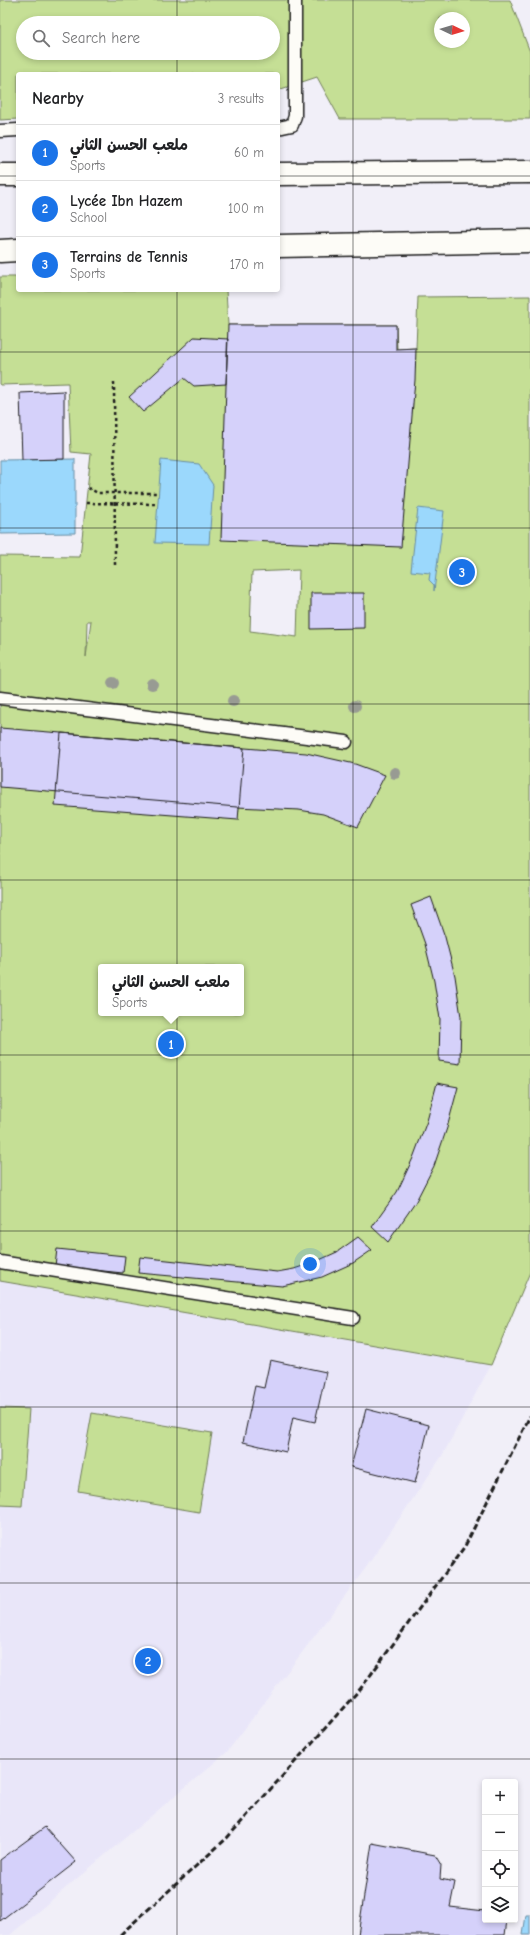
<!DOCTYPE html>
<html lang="en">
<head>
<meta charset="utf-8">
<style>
	:root { --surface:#fff; --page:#f2f2f2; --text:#202124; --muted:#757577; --line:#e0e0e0; --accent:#1a73e8 }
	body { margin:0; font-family:"Comic Neue","Playpen Sans Arabic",sans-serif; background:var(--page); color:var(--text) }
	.controls { position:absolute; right:12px; bottom:12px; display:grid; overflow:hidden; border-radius:4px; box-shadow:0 2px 6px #0003 }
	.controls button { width:36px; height:36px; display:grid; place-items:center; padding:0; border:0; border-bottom:1px solid var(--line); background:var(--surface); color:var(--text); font:20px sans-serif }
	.compass { position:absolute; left:434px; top:12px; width:36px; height:36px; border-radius:50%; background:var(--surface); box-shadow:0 2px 6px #0003; rotate:94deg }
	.you { position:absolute; left:310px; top:1264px; width:14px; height:14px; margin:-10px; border:3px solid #fff; border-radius:50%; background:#1a73e8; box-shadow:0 0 0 6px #1a73e833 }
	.badge { display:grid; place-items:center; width:26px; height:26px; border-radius:50%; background:var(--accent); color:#fff; font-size:13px; font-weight:700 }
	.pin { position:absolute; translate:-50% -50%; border:2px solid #fff; box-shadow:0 1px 4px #0006 }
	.popup { position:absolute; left:98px; top:964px; width:146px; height:52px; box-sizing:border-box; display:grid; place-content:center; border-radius:4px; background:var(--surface); filter:drop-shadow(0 1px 3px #0005); font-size:13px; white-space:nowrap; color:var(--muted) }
	.popup b { font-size:15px; color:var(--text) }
	.popup::after { content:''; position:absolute; left:50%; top:100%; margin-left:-8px; border:8px solid transparent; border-top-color:var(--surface) }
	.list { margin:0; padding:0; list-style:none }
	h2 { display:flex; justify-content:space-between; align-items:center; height:52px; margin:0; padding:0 16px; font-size:17px }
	h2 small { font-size:13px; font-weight:400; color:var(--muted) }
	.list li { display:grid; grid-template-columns:26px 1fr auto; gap:12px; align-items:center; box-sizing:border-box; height:56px; padding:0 16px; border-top:1px solid var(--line) }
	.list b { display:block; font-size:15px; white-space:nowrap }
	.list p { margin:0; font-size:13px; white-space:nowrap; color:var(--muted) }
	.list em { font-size:13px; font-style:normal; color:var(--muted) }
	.icon { flex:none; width:22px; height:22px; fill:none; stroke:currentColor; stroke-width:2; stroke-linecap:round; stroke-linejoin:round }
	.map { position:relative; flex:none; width:530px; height:1935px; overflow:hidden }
	.search { position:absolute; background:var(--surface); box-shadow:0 2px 6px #0003; left:16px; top:16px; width:264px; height:44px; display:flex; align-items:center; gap:10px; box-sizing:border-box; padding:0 14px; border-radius:22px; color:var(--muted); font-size:15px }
	.panel { position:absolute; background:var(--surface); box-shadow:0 2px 6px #0003; left:16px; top:72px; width:264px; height:220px; border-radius:4px }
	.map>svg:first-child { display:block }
	.built { fill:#e9e6f9 }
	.green { fill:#c5df95; stroke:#707e58; fill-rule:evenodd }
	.water { fill:#9bd8fc; stroke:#688da2 }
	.building { fill:#d5d1fa; stroke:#1c1c1c }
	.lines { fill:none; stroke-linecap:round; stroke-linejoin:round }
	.service-casing { stroke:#1c1c1c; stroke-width:15 }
	.tertiary-casing { stroke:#1c1c1c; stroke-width:25 }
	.path { stroke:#1c1c1c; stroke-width:2.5; stroke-dasharray:3 3; stroke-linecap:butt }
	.service { stroke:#fdfcf7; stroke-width:12 }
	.tertiary { stroke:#fdfcf7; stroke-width:22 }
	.rail { stroke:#1c1c1c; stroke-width:3; stroke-dasharray:6 3; stroke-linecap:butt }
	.tree { fill:#989b93 }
	.grid { fill:none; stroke:#1c1c1c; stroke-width:1; stroke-opacity:0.55 }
</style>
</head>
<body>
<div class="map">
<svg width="530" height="1935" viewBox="0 0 530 1935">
	<rect width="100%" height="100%" fill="#f1eff8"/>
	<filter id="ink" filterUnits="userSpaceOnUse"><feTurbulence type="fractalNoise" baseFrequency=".025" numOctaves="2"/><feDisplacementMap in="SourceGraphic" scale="8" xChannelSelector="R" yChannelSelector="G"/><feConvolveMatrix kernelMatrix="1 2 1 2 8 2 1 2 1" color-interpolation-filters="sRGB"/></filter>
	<g filter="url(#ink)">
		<!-- built -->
		<path class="built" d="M0 1281 491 1365 442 1456 365 1569 227 1752 10 1935H0Z"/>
		<!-- green -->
		<path class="green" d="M0 0H510L530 52V119H340L317 77 278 90V74H18V119L0 120ZM440 18H464V42H440ZM23 23H273V53H23Z
			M0 277H18V290H226L228 325H396L397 349 416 348 418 297 530 296V1272L491 1365 0 1281V556L80 557 91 454 71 452 68 383 0 385ZM299 570 297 637 250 631 252 572ZM87 621H91L86 657ZM101 967H241V1013H101Z
			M0 1408 29 1409 22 1506 0 1505Z
			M92 1413 212 1433 199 1512 78 1491Z"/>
		<!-- water -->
		<path class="water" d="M75 459V533L0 534V460Z
			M161 460 199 464 213 485 209 544 155 543Z
			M418 508 444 511 434 591V585L429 580 430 573 411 571Z
			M526 1915H530V1935H523Z"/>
		<!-- building -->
		<path class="building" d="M228 325H396V349L416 348 415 380 401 547 221 540Z
			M194 337 228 339 226 384 194 386 184 378 143 412 129 397Z
			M64 391V459L22 460 20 393Z
			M311 593H364V628L311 629Z
			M0 728 306 753 355 764 385 775 358 827 323 814 299 810 237 807 0 787Z
			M61 733 244 748 238 820 55 806Z
			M431 897 445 937 455 976 461 1017 460 1064 439 1061 440 1019 434 981 425 944 411 905Z
			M437 1083 458 1087 447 1128 434 1166 415 1203 388 1242 372 1227 397 1192 413 1158 427 1121Z
			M358 1237 372 1250 353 1263 322 1277 282 1286 138 1273 140 1257 277 1272 294 1269 315 1262 337 1252Z
			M57 1249 125 1256 123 1273 55 1266Z
			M270 1360 326 1372 315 1422 293 1417 286 1452 243 1442 255 1386 264 1388Z
			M366 1409 429 1425 415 1483 351 1467Z
			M45 1827 76 1862 0 1921V1860Z
			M372 1843 435 1855 441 1865 440 1879 455 1882 450 1907 485 1911V1920H507L505 1935H358Z"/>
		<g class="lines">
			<defs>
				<path id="service" d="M278 128 292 125 295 116V0
					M0 131 18 130
					M0 698 346 742
					M0 1262 353 1318"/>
				<path id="tertiary" d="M278 174 530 172
					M0 175H18
					M278 246 530 241
					M0 251 18 250"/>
			</defs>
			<!-- service casing -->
			<use href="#service" class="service-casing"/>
			<!-- tertiary casing -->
			<use href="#tertiary" class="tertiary-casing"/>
			<!-- path -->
			<path class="path" d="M114 382 115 565
				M88 488 98 493H158
				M86 503 157 504"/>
			<!-- service -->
			<use href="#service" class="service"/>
			<!-- tertiary -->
			<use href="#tertiary" class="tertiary"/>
			<!-- rail -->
			<path class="rail" d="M120 1935 227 1838 361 1688 465 1546 530 1416"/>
		</g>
		<!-- trees -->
		<g class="tree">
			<circle cx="113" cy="683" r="6"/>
			<circle cx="152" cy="684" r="6"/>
			<circle cx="233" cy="701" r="6"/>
			<circle cx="355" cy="706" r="6"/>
			<circle cx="395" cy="773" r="6"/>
		</g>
	</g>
	<!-- grid -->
	<path class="grid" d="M177 0V23M353 0V1935M177 53V74M0 176H18M278 176H530M177 290V1935M0 352H530M0 528H530M0 704H530M0 880H530M0 1055H530M0 1231H530M0 1407H530M0 1583H530M0 1759H530"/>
</svg>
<div class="controls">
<button>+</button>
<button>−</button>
<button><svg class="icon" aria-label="locate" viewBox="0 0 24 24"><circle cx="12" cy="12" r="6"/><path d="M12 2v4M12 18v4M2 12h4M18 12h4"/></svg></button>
<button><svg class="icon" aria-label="layers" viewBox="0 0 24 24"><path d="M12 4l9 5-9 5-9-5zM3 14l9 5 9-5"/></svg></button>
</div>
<svg class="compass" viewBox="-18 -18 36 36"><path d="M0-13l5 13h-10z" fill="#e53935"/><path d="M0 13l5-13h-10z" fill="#757577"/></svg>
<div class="you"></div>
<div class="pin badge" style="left:171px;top:1044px">1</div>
<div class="popup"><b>ملعب الحسن الثاني</b>Sports</div>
<div class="pin badge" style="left:148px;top:1661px">2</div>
<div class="pin badge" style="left:462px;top:572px">3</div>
<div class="search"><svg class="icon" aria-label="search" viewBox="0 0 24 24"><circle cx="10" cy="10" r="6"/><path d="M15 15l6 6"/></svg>Search here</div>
<section class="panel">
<h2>Nearby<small>3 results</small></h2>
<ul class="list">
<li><span class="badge">1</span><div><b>ملعب الحسن الثاني</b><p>Sports</p></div><em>60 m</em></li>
<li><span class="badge">2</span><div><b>Lycée Ibn Hazem</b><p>School</p></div><em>100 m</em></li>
<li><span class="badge">3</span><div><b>Terrains de Tennis</b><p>Sports</p></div><em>170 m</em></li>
</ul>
</section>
</div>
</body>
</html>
